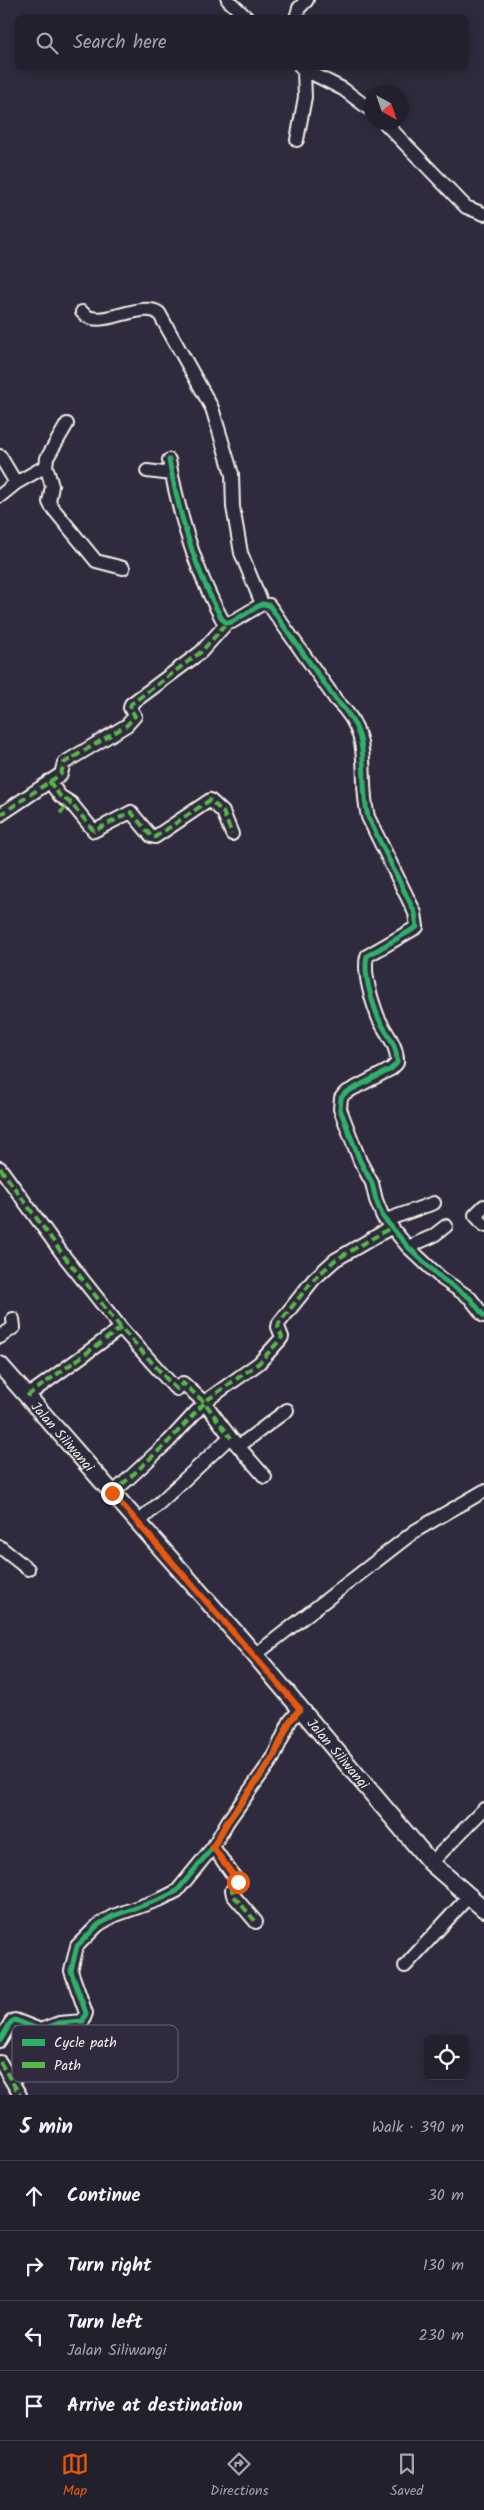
<!DOCTYPE html>
<html lang="en">
<head>
<meta charset="utf-8">
<style>
	:root { --surface:#23202e; --page:#2f2d3a; --text:#f1f3f6; --muted:#a3a3aa; --line:#403e4a; --accent:#ea580c }
	body { margin:0; font-family:Kalam,sans-serif; background:var(--page); color:var(--text) }
	.controls { position:absolute; right:15px; bottom:15px; display:grid; overflow:hidden; border-radius:8px; box-shadow:0 2px 12px #0003 }
	.controls button { width:45px; height:45px; display:grid; place-items:center; padding:0; border:0; border-bottom:1px solid var(--line); background:var(--surface); color:var(--text); font:25px sans-serif }
	.compass { position:absolute; left:364px; top:85px; width:45px; height:45px; border-radius:50%; background:var(--surface); box-shadow:0 2px 12px #0003; rotate:140deg }
	.stop { position:absolute; width:15px; height:15px; margin:-11px; border:4px solid #ea580c; border-radius:50%; background:#fff }
	.stop.end { background:#ea580c; border-color:#fff; box-shadow:0 1px 5px #0008 }
	.list { margin:0; padding:0; list-style:none }
	h2 { display:flex; justify-content:space-between; align-items:center; height:65px; margin:0; padding:0 20px; font-size:21px }
	h2 small { font-size:16px; font-weight:400; color:var(--muted) }
	.list li { display:grid; grid-template-columns:32px 1fr auto; gap:15px; align-items:center; box-sizing:border-box; height:70px; padding:0 20px; border-top:1px solid var(--line) }
	.list b { display:block; font-size:19px; white-space:nowrap }
	.list p { margin:0; font-size:16px; white-space:nowrap; color:var(--muted) }
	.list em { font-size:16px; font-style:normal; color:var(--muted) }
	.icon { flex:none; width:28px; height:28px; fill:none; stroke:currentColor; stroke-width:2; stroke-linecap:round; stroke-linejoin:round }
	.map { position:relative; flex:none; width:484px; height:2095px; overflow:hidden }
	.search { position:absolute; background:var(--surface); box-shadow:0 2px 12px #0003; left:15px; right:15px; top:15px; height:55px; display:flex; align-items:center; gap:12px; box-sizing:border-box; padding:0 18px; border-radius:8px; color:var(--muted); font-size:19px }
	.sheet { height:345px; background:var(--surface) }
	nav { display:flex; justify-content:space-around; align-items:center; box-sizing:border-box; height:70px; border-top:1px solid var(--line); background:var(--surface); font-size:14px; color:var(--muted) }
	nav a { display:grid; justify-items:center; gap:2px }
	nav .on { color:var(--accent) }
	.map>svg:first-child { display:block }
	.lines { fill:none; stroke-linecap:round; stroke-linejoin:round }
	.minor-casing { stroke:#f4f1e8; stroke-width:16 }
	.major-casing { stroke:#f4f1e8; stroke-width:20 }
	.minor { stroke:#2f2a3d; stroke-width:12 }
	.major { stroke:#2f2a3d; stroke-width:16 }
	.quiet { stroke:#58b947; stroke-width:4; stroke-dasharray:8 4; stroke-linecap:butt }
	.cycleway-casing { stroke:#2f2a3d; stroke-width:8 }
	.cycleway { stroke:#2db169; stroke-width:5 }
	.route { stroke:#ea580c; stroke-width:6 }
	.labels { text-anchor:middle; stroke-width:4; stroke-linejoin:round; paint-order:stroke }
	.street-label { font-size:14px; fill:#f4f1e8; stroke:#2f2a3d }
	.key { fill:#2f2a3d; stroke:#6a6670; stroke-width:1 }
	.key-label { font-size:14px; fill:#f4f1e8 }
</style>
</head>
<body>
<div class="map">
<svg width="484" height="2095" viewBox="0 0 484 2095">
	<rect width="100%" height="100%" fill="#2f2a3d"/>
	<filter id="ink" filterUnits="userSpaceOnUse"><feTurbulence type="fractalNoise" baseFrequency=".02" numOctaves="2"/><feDisplacementMap in="SourceGraphic" scale="10" xChannelSelector="R" yChannelSelector="G"/><feConvolveMatrix kernelMatrix="1 2 1 2 8 2 1 2 1" color-interpolation-filters="sRGB"/></filter>
	<g filter="url(#ink)">
		<g class="lines">
			<defs>
				<path id="minor" d="M228 0 247 18
					M296 18 299 8 307 0
					M301 68 343 89 372 111
					M384 122 466 207 484 214
					M297 140 305 97 304 71
					M82 312C98 332 139 300 159 313L212 408 232 474 233 507 241 553 262 604
					M67 424 47 458 46 466 52 486 49 502 51 506 96 561 123 568
					M0 456 16 483
					M169 460C179 514 195 570 222 619L227 623 232 622 262 604 269 605 336 700C376 738 357 771 368 817L415 913 417 927 367 956C363 973 372 1001 378 1017 385 1033 398 1044 397 1063L391 1069 345 1093 341 1098 340 1109 360 1161 372 1183 376 1200 383 1217 408 1247 441 1278 470 1298 484 1316
					M147 471 172 474
					M0 496 16 483 46 466
					M49 781 60 796 71 803 94 831 131 812 151 836 155 837 210 800 223 812 232 834
					M0 815 61 774 64 763 127 725 135 716 130 708 131 704 201 652 227 623
					M0 1168 64 1256 121 1328 174 1387 177 1389 183 1383 205 1403 231 1438
					M484 1206 475 1215 484 1225
					M386 1220 434 1203
					M408 1247 433 1236 446 1226
					M0 1337 14 1327 13 1319
					M27 1396 121 1328
					M239 1446 287 1410
					M113 1493 169 1441 207 1400 259 1363 280 1340 282 1337 278 1327 279 1323 314 1279 335 1260 392 1227
					M138 1523 229 1438 232 1439 265 1477
					M0 1547 28 1569
					M255 1655 415 1531 484 1491
					M213 1847 238 1882 232 1890 233 1895 256 1922
					M431 1863 484 1809
					M405 1966 469 1896
					M0 2041 11 2022 15 2020 41 2030 59 2023 83 2021 86 2013 71 1971 77 1946 98 1925 113 1916 161 1899 177 1891 213 1847 228 1821 273 1758 290 1721 300 1709
					M0 2062 20 2095"/>
				<g id="major">
					<path id="s1" d="M0 1365 255 1655 431 1863 484 1909"/>
				</g>
			</defs>
			<!-- minor casing -->
			<use href="#minor" class="minor-casing"/>
			<!-- major casing -->
			<use href="#major" class="major-casing"/>
			<!-- minor -->
			<use href="#minor" class="minor"/>
			<!-- major -->
			<use href="#major" class="major"/>
			<!-- quiet -->
			<path class="quiet" d="M49 781 60 796 71 803 94 831 131 812 151 836 155 837 210 800 223 812 232 834
				M60 813 71 803
				M0 815 61 774 64 763 127 725 135 716 130 708 131 704 201 652 227 623
				M0 1168 64 1256 121 1328 174 1387 177 1389 183 1383 205 1403 231 1438
				M27 1396 121 1328
				M113 1493 169 1441 207 1400 259 1363 280 1340 282 1337 278 1327 279 1323 314 1279 335 1260 392 1227
				M213 1847 238 1882 232 1890 233 1895 256 1922
				M0 2062 20 2095"/>
			<defs>
				<path id="cycleway" d="M169 460C179 514 195 570 222 619L227 623 232 622 262 604 269 605 336 700C376 738 357 771 368 817L415 913 417 927 367 956C363 973 372 1001 378 1017 385 1033 398 1044 397 1063L391 1069 345 1093 341 1098 340 1109 360 1161 372 1183 376 1200 383 1217 408 1247 441 1278 470 1298 484 1316
					M0 2041 11 2022 15 2020 41 2030 59 2023 83 2021 86 2013 71 1971 77 1946 98 1925 113 1916 161 1899 177 1891 213 1847 228 1821 273 1758 290 1721 300 1709"/>
			</defs>
			<!-- cycleway casing -->
			<use href="#cycleway" class="cycleway-casing"/>
			<!-- cycleway -->
			<use href="#cycleway" class="cycleway"/>
		</g>
	</g>
	<g class="lines" filter="url(#ink)">
		<!-- route -->
		<path class="route" d="M112 1493 300 1709 290 1721 273 1758 228 1821 213 1847 238 1882"/>
	</g>
	<g class="labels">
		<!-- street labels -->
		<g class="street-label">
			<text dy="5" stroke="none"><textPath href="#s1" startOffset="95">Jalan Siliwangi</textPath></text>
			<text dy="5" stroke="none"><textPath href="#s1" startOffset="515">Jalan Siliwangi</textPath></text>
		</g>
	</g>
	<!-- legend -->
	<rect x="12" y="2025" width="166" height="57" rx="8" class="key"/>
	<rect x="22" y="2039" width="23" height="7" fill="#2db169"/>
	<rect x="22" y="2062" width="23" height="6" fill="#58b947"/>
	<g class="key-label">
		<text x="54" y="2047">Cycle path</text>
		<text x="54" y="2070">Path</text>
	</g>
</svg>
<div class="controls">
<button><svg class="icon" aria-label="locate" viewBox="0 0 24 24"><circle cx="12" cy="12" r="6"/><path d="M12 2v4M12 18v4M2 12h4M18 12h4"/></svg></button>
</div>
<svg class="compass" viewBox="-18 -18 36 36"><path d="M0-13l5 13h-10z" fill="#e53935"/><path d="M0 13l5-13h-10z" fill="#a3a3aa"/></svg>
<div class="stop" style="left:238px;top:1882px"></div>
<div class="stop end" style="left:112px;top:1493px"></div>
<div class="search"><svg class="icon" aria-label="search" viewBox="0 0 24 24"><circle cx="10" cy="10" r="6"/><path d="M15 15l6 6"/></svg>Search here</div>
</div>
<section class="sheet">
<h2>5 min<small>Walk · 390 m</small></h2>
<ul class="list">
<li><svg class="icon" aria-label="ahead" viewBox="0 0 24 24"><path d="M12 20V5M6 11l6-6 6 6"/></svg><div><b>Continue</b></div><em>30 m</em></li>
<li><svg class="icon" aria-label="right" viewBox="0 0 24 24"><path d="M7 20v-9h11M14 6l5 5-5 5"/></svg><div><b>Turn right</b></div><em>130 m</em></li>
<li><svg class="icon" aria-label="left" viewBox="0 0 24 24"><path d="M17 20v-9H6M10 6l-5 5 5 5"/></svg><div><b>Turn left</b><p>Jalan Siliwangi</p></div><em>230 m</em></li>
<li><svg class="icon" aria-label="arrive" viewBox="0 0 24 24"><path d="M6 21V4h12l-3 4 3 4H6"/></svg><div><b>Arrive at destination</b></div></li>
</ul>
</section>
<nav>
<a class="on"><svg class="icon" aria-label="map" viewBox="0 0 24 24"><path d="M3 6l6-2 6 2 6-2v14l-6 2-6-2-6 2zM9 4v14M15 6v14"/></svg>Map</a>
<a><svg class="icon" aria-label="directions" viewBox="0 0 24 24"><path d="M12 3l9 9-9 9-9-9zM9 14v-3h6M13 9l2 2-2 2"/></svg>Directions</a>
<a><svg class="icon" aria-label="saved" viewBox="0 0 24 24"><path d="M7 4h10v16l-5-4-5 4z"/></svg>Saved</a>
</nav>
</body>
</html>
